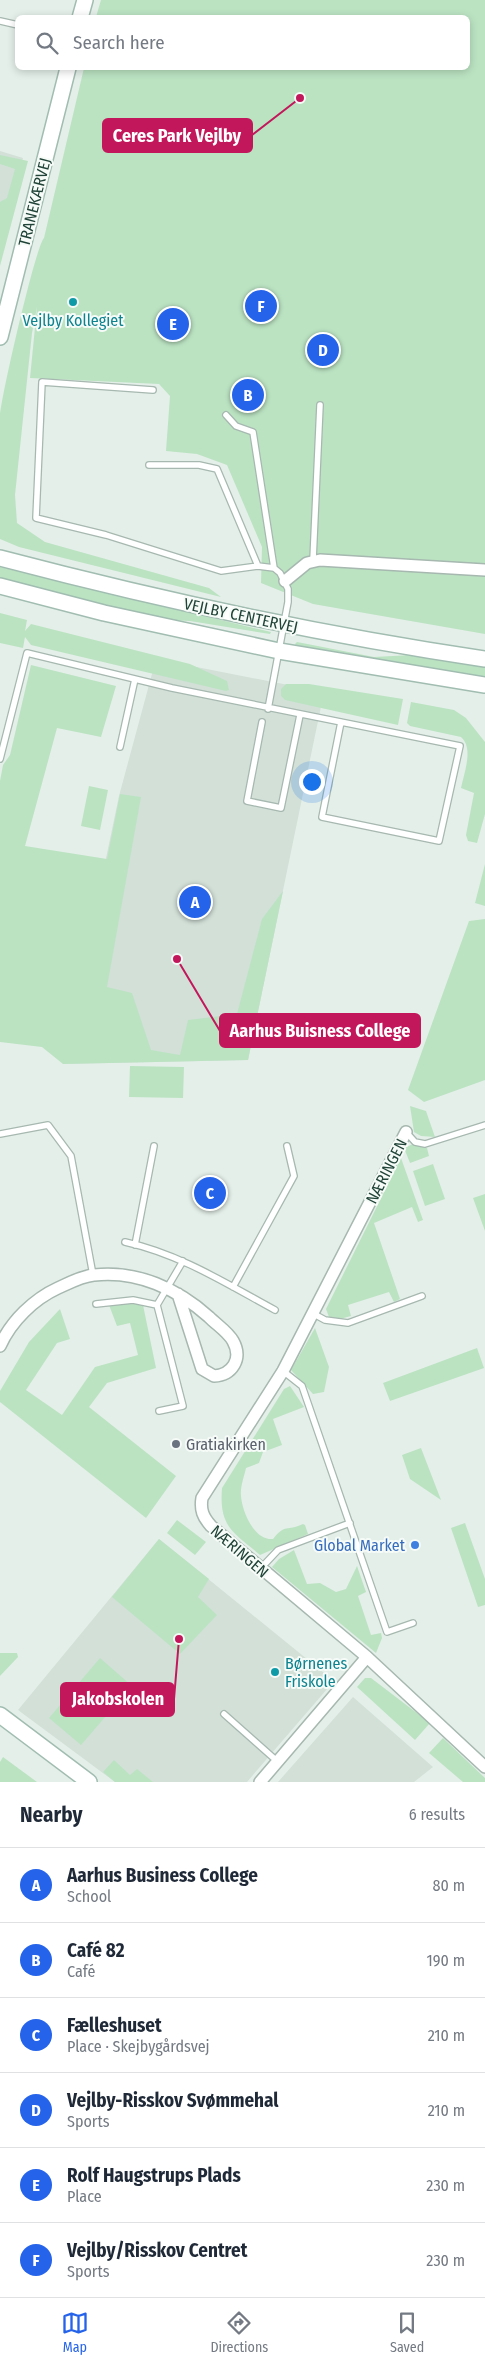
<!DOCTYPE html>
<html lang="en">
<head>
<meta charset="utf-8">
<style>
	:root { --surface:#fff; --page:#f6f6f7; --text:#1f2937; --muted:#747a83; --line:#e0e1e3; --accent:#2563eb }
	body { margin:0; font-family:"Fira Sans Condensed",sans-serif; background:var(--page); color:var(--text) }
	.you { position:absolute; left:311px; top:781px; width:18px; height:18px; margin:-12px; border:4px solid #fff; border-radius:50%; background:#1a73e8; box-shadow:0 0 0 8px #1a73e833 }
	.badge { display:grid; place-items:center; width:32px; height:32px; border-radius:50%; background:var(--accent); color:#fff; font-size:16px; font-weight:700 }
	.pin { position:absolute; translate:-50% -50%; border:2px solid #fff; box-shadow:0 1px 5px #0006 }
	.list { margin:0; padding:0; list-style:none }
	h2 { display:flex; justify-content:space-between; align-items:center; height:65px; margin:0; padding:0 20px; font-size:21px }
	h2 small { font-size:16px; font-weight:400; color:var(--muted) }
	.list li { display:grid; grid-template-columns:32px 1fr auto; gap:15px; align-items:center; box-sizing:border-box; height:75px; padding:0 20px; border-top:1px solid var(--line) }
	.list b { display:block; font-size:19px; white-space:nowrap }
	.list p { margin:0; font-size:16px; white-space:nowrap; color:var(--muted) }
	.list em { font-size:16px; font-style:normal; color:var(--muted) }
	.icon { flex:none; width:28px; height:28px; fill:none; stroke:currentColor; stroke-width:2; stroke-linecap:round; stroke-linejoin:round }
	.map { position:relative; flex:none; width:485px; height:1782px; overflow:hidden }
	.search { position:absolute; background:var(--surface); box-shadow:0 2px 8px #0003; left:15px; right:15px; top:15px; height:55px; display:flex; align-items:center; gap:12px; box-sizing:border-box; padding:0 18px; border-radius:8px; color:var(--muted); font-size:19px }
	.sheet { height:515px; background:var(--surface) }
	nav { display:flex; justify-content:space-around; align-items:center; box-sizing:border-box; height:70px; border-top:1px solid var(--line); background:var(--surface); font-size:14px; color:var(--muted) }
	nav a { display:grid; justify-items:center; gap:2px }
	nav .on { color:var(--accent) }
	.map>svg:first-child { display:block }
	.built { fill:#d2e0d8 }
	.green { fill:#bbe3c2 }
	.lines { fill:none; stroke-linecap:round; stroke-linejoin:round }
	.lane-casing { stroke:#a6b8b0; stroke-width:8 }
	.street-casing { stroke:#a6b8b0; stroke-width:14 }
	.secondary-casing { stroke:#a1bdb1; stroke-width:18 }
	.lane { stroke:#fff; stroke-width:5.5 }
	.street { stroke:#fff; stroke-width:11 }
	.secondary { stroke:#fff; stroke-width:15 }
	.culture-dot { fill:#0f9aa8; stroke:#f6fbf8; stroke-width:2 }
	.worship-dot { fill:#6b7280; stroke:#f6fbf8; stroke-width:2 }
	.shop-dot { fill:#3f7fe0; stroke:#f6fbf8; stroke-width:2 }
	.labels { text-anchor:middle; stroke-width:4; stroke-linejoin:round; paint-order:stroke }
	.street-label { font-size:16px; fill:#214438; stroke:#f6fbf8 }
	.culture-label { font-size:16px; fill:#0d838f; stroke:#f6fbf8 }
	.worship-label { font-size:16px; fill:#5b616d; stroke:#f6fbf8; text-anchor:start }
	.shop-label { font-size:16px; fill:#366cbe; stroke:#f6fbf8; text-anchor:end }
	.leader { fill:none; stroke:#c2185b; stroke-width:2 }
	.callout-dot { fill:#c2185b; stroke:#f6fbf8; stroke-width:2 }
	.callout { fill:#c2185b; stroke:#c2185b; stroke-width:2 }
	.callout-label { font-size:18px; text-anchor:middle; font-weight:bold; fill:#fff }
</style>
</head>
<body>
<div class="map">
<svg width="485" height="1782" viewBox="0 0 485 1782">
	<rect width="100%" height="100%" fill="#e4efe9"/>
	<!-- built -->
	<path class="built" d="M0 151 23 158 0 241Z
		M156 659 324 692 248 1060 63 1064 119 796Z
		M159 1539 334 1681 247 1782H115L18 1710Z
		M353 1697 433 1767 414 1782H278Z"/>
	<!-- green -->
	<path class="green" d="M101 0H485V634L313 604 261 583 262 547 227 465 197 454 166 451 170 396 159 384 30 378 37 307 32 333 15 495 17 523 45 542 209 588 221 597 19 547 0 539C0 498 0 457 0 416 1 397 36 245 44 238L84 68H468V18L96 17Z
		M0 155 28 161 0 266V202L7 198 15 169 0 164Z
		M0 567 271 632 270 634 190 621 165 620 0 579Z
		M0 613 27 620 25 631 31 624 190 664 227 681 229 690 226 691 31 645 25 637 23 648 0 643Z
		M297 642 374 657 411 655 485 667V677L368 660 297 647 295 644Z
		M31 665 116 686 101 737 57 728 25 846 107 859 120 794 141 797 107 987 132 993 151 1050 180 1055 188 1020 237 1014 262 919 283 891 248 1060 63 1064 42 1047 0 1042V781L3 765 10 755Z
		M286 684H309L403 699 398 725 285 700 281 696V689Z
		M411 702 454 710 466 718 485 742V814L477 843 468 841 466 835 474 793 461 788C464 773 474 748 461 737L410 726 407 723Z
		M89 786 108 790 100 830 81 826Z
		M485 864V906L475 903Z
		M485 919V1080L424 1102 408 1090 469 921Z
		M130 1066 184 1067 183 1098 129 1097Z
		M410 1106 426 1111 435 1137 421 1136 414 1132Z
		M413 1144 427 1148 429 1156 410 1163 404 1148Z
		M401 1158 423 1220 418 1222 412 1207 374 1223 400 1299 394 1302 389 1292 348 1305 351 1316 340 1319 329 1317 326 1309Z
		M433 1164 445 1199 425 1206 413 1171Z
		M485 1194V1231L473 1198Z
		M127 1303 143 1305 156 1368 107 1383 89 1407 176 1476 146 1518 0 1402V1391L29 1342 60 1309 70 1339 57 1343 26 1390 62 1415 95 1367 138 1355 130 1323 117 1326 109 1305Z
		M315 1328 329 1367 324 1392 313 1394 291 1370Z
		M477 1348 484 1368 390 1401 383 1383Z
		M290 1386 304 1407 273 1419 282 1445 263 1452 259 1463 246 1468C244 1477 240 1487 241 1496 242 1511 254 1541 273 1539 286 1523 286 1532 303 1524L305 1525 308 1534 260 1555C232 1531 219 1527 222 1488L284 1389Z
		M421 1448 441 1500 410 1479 402 1455Z
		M177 1520 206 1542 195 1555 167 1533Z
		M465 1523 485 1579V1605L478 1607 451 1528Z
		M159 1539 209 1579 198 1597 217 1615 180 1654 112 1597Z
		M294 1550 307 1584 320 1583 336 1592 346 1589 357 1566 366 1592 358 1596 371 1635 381 1633 382 1638 376 1653 272 1567 279 1559Z
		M0 1653H17L18 1657 0 1676Z
		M100 1658 132 1686 81 1745 49 1718Z
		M365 1678H371L430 1723 415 1740 357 1687Z
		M443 1738 485 1778V1782H463L429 1753Z
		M3 1757 37 1782H0V1762Z
		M114 1760 130 1775 137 1769 153 1782H115L103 1772Z"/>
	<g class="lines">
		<defs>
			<path id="lane" d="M0 21 18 25
				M153 390 42 382 36 518 106 535 221 571 258 566 274 568 280 573 288 589V602L268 709
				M226 415 236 426 253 432 274 568
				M149 465H199L217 469 258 566
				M313 560 320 405
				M262 722 247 801 281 808 300 715
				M120 747 135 679
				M0 759 27 653 172 688 460 746 439 841 322 817 341 722
				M406 1132 415 1142 425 1144 485 1125
				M0 1134 48 1125 71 1156 93 1275
				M125 1242C180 1254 227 1284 275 1310
				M135 1245 154 1146
				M233 1287 294 1176 287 1146
				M96 1304 133 1300 157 1305
				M314 1314 325 1320 348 1323 422 1296
				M283 1371 302 1386 387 1632 413 1623
				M159 1411 183 1406 157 1305 183 1261
				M261 1568 278 1550 350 1523
				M224 1714 277 1761"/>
			<path id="street" d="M285 581 307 563 320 560 485 570
				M406 1132 283 1371 202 1498C200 1510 203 1517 211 1526L367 1657 485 1767
				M0 1346C11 1321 34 1299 58 1288 69 1283 82 1276 94 1275 137 1270 178 1289 209 1317 217 1325 228 1332 233 1341 243 1359 232 1375 214 1376L202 1369 178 1294
				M260 1782 367 1657"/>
			<path id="secondary" d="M80 18 85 0
				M0 337 68 68
				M0 558C160 600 321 635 485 659
				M0 586 104 613 279 651 485 685
				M0 1715 89 1782"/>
		</defs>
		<!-- lane casing -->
		<use href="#lane" class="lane-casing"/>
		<!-- street casing -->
		<use href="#street" class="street-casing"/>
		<!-- secondary casing -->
		<use href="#secondary" class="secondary-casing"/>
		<!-- lane -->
		<use href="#lane" class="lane"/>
		<!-- street -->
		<use href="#street" class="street"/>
		<!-- secondary -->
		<use href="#secondary" class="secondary"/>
	</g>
	<!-- markers -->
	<g class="culture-dot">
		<circle cx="73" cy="302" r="5"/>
		<circle cx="275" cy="1672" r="5"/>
	</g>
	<circle class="worship-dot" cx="176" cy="1444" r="5"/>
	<circle class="shop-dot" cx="415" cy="1545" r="5"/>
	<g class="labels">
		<!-- street labels -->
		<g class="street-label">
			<text transform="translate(34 202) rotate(-76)" y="6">TRANEKÆRVEJ</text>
			<text transform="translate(241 615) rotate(12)" y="6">VEJLBY CENTERVEJ</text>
			<text transform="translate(386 1171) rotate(-63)" y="6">NÆRINGEN</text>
			<text transform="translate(240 1551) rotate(41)" y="6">NÆRINGEN</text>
		</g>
		<!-- culture labels -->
		<g class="culture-label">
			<text x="73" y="326">Vejlby Kollegiet</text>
			<text x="285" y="1669" text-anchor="start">Børnenes<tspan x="285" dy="18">Friskole</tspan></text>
		</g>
		<!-- worship labels -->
		<g class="worship-label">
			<text x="186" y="1450">Gratiakirken</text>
		</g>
		<!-- shop labels -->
		<g class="shop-label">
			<text x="405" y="1551">Global Market</text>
		</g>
	</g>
	<!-- callouts -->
	<path class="leader" d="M300 98L252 135M177 959L220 1031M179 1639L174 1699"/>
	<g class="callout-dot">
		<circle cx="300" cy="98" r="5"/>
		<circle cx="177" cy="959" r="5"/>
		<circle cx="179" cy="1639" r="5"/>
	</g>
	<g class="callout">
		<rect x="103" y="119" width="149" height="33" rx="5"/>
		<rect x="220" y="1014" width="200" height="33" rx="5"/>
		<rect x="61" y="1683" width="113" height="33" rx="5"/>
	</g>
	<g class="callout-label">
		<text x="177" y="142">Ceres Park Vejlby</text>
		<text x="320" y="1037">Aarhus Buisness College</text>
		<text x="118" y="1705">Jakobskolen</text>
	</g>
</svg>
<div class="you"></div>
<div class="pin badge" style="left:195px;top:902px">A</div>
<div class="pin badge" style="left:248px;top:395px">B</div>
<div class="pin badge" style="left:210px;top:1193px">C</div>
<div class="pin badge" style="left:323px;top:350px">D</div>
<div class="pin badge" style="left:173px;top:324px">E</div>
<div class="pin badge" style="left:261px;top:306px">F</div>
<div class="search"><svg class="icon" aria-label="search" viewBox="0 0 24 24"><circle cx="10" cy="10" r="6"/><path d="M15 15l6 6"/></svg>Search here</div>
</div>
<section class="sheet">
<h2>Nearby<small>6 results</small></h2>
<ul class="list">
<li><span class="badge">A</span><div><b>Aarhus Business College</b><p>School</p></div><em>80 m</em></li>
<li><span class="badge">B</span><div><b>Café 82</b><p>Café</p></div><em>190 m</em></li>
<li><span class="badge">C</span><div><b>Fælleshuset</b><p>Place · Skejbygårdsvej</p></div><em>210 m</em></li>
<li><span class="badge">D</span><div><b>Vejlby-Risskov Svømmehal</b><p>Sports</p></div><em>210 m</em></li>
<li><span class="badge">E</span><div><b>Rolf Haugstrups Plads</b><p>Place</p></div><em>230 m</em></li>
<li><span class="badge">F</span><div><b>Vejlby/Risskov Centret</b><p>Sports</p></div><em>230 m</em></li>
</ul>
</section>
<nav>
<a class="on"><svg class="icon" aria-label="map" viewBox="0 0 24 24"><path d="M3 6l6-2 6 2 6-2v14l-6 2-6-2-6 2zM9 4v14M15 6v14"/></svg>Map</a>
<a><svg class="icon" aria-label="directions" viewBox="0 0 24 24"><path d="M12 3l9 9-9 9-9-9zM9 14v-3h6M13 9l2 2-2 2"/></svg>Directions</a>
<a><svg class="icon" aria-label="saved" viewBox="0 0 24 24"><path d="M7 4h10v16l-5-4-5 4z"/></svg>Saved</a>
</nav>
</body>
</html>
